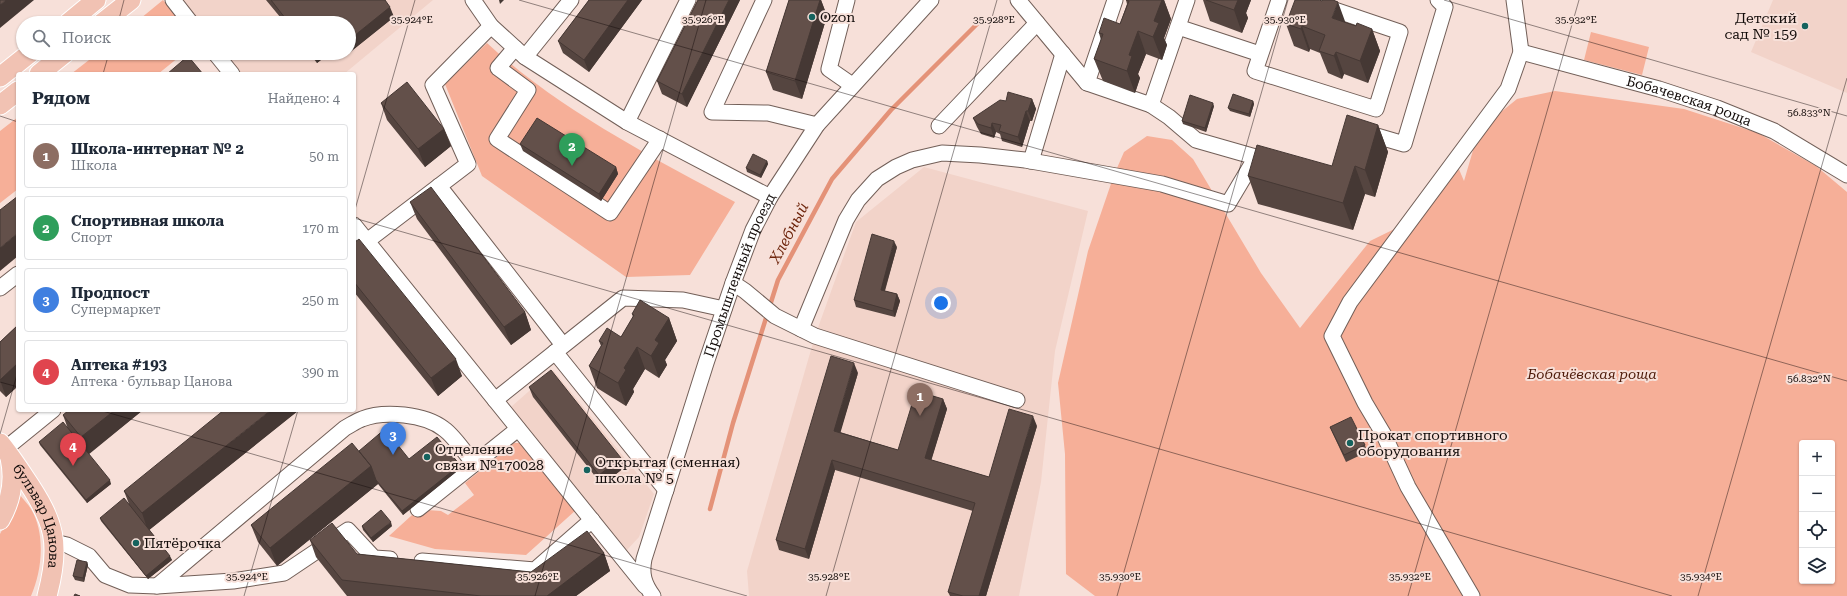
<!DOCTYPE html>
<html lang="ru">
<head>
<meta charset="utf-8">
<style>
	:root { --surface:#fff; --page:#f2f2f3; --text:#1f2937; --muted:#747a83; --line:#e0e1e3; --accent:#db2777 }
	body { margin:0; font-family:"Roboto Serif",serif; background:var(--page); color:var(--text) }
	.controls { position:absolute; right:12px; bottom:12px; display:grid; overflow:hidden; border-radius:4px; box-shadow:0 1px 3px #0004 }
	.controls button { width:36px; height:36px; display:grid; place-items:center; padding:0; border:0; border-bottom:1px solid var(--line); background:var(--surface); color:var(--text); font:20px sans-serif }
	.you { position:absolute; left:941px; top:303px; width:14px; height:14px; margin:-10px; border:3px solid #fff; border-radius:50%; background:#1a73e8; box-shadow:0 0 0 6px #1a73e833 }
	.badge { display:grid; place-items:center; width:26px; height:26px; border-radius:50%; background:var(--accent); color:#fff; font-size:13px; font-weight:700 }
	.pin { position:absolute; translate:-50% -33px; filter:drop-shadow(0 1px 2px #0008) }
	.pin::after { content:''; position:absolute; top:21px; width:14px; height:12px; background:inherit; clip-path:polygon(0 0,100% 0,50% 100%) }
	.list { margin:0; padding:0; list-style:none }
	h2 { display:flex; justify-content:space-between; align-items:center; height:52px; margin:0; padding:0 16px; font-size:17px }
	h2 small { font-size:13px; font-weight:400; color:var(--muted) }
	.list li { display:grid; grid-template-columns:26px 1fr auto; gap:12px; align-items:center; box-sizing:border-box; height:64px; margin:0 8px 8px; padding:0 8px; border:1px solid var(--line); border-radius:4px }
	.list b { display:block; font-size:15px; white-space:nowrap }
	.list p { margin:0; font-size:13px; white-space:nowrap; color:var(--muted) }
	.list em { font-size:13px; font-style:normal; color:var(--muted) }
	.icon { flex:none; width:22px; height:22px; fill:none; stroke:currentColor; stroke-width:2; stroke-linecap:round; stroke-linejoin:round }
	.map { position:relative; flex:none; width:1847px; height:596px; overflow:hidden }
	.search { position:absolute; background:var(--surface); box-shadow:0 1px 3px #0004; left:16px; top:16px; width:340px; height:44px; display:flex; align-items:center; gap:10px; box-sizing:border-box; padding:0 14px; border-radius:22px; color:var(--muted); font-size:15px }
	.panel { position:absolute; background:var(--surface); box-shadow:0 1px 3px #0004; left:16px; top:72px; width:340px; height:340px; border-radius:4px }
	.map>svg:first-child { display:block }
	.built { fill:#f2d3c9 }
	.green { fill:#f6af98; fill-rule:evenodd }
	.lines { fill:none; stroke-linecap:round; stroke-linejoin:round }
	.stream { stroke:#e49278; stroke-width:4.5 }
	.minor-casing { stroke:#725f58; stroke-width:17 }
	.major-casing { stroke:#fff; stroke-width:21 }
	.minor { stroke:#fff; stroke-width:15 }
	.major { stroke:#f1c2b3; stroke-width:19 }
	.wall { fill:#554540 }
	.shaded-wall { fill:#453834 }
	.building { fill:#63504a; stroke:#453834 }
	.ticks { fill:none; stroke:#130c0a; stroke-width:1; stroke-opacity:0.45 }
	.poi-dot { fill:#15635e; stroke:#f7e0d9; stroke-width:1.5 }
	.labels { text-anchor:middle; stroke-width:4; stroke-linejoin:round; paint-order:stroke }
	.poi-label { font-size:14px; fill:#130c0a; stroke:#f7e0d9; text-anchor:start }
	.street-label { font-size:14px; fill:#130c0a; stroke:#f7e0d9 }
	.park-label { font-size:14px; font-style:italic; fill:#4f1c0b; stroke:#f7e0d9 }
	.water-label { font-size:15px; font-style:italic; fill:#6e250c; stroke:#f7e0d9 }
	.ticks-label { font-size:10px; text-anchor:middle; fill:#130c0a; stroke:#f7e0d9; stroke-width:4; stroke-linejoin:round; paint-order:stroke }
</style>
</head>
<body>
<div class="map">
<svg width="1847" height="596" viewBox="0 0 1847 596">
	<rect width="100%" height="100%" fill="#f7e0d9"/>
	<!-- built -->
	<path class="built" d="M177 0H433L344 74H232L215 53H349V23H191Z
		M1773 0H1847V93L1751 52Z
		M924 167 1088 211 1055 351 1041 482 1019 596H749L747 571 815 336 856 222Z
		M553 370 654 494 639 537 627 550 583 496 577 502 527 440 533 434 511 407Z"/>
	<!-- green -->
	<path class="green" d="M163 0 183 23H135Z
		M1591 32 1649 47 1642 75 1584 60Z
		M487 43C558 109 650 156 735 202L690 275 626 277 482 176 445 84Z
		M98 53H184L158 74H71Z
		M1555 91 1684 109 1758 133 1816 166 1847 192V596H1095L1066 574 1065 454 1058 383 1088 251 1114 175 1124 152 1147 136 1172 140 1193 159 1261 273 1300 328 1370 241 1423 215 1458 167 1464 181 1479 130 1517 99ZM1802 443H1832V581H1802Z
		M18 117V189L0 203V131Z
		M514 443H521L576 510 526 555 435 549 389 536 423 505 427 510 441 511 448 515 474 495 465 483Z
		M20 495C23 499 28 504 31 509 46 534 42 571 31 596H0V534Z"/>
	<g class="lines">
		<!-- stream -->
		<path class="stream" d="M710 509 733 423 778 280 832 179 891 110 981 20"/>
		<defs>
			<g id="minor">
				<path d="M173 0 191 23"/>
				<path d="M473 0 491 26 525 57 627 122 770 197"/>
				<path d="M764 0 712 112 768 113 817 125"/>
				<path d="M847 0 829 69 852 85"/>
				<path d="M1018 0 1087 83 1151 105 1187 0"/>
				<path d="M1279 0 1255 71 1376 109 1400 32 1305 0"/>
				<path d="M1178 27 1260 54"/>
				<path d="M515 48 498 68 528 90 497 139 610 213 660 139"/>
				<path id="s1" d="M1521 52 1659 89 1717 108 1774 131 1847 175"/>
				<path d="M215 53 232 74"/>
				<path d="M525 57 571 0"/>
				<path d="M1087 83 1115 0"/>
				<path d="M1151 105 1169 117 1196 140 1266 160"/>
				<path d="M627 122 688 0"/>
				<path d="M939 126 1037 23"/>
				<path d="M1363 132 1404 144 1445 7 1438 0"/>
				<path d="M1031 161 1063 54"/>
				<path d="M439 186 563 345"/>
				<path d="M354 225 645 586"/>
				<path d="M367 241 468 164 433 85 491 26"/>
				<path d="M733 283 745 291 775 316 815 336 1017 400"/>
				<path d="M0 288 18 274"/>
				<path d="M801 329 846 220 858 200 877 179 896 167 912 160 942 153 980 155 1025 160 1162 184 1228 204 1256 157"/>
				<path d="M555 352 666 490"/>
				<path d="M495 400 623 298 683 300 724 309"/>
				<path d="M5 449 53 410"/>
				<path d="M418 509 518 429"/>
				<path d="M54 542 67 545 89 556 105 575 130 585 157 586 233 581 284 573 348 530 374 558 390 559"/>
				<path d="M422 561 535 570 592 520"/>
				<path d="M157 586 345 428C351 425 356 421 362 419 384 410 425 414 444 429 454 436 466 454 474 464"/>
				<path id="s2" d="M653 596C644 584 641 574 644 559L706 363 733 283 753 230 770 197 817 125 931 0"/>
				<path d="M1472 596 1408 487 1384 435 1365 403 1332 336 1350 302 1508 89 1521 52 1514 0"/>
			</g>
			<g id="major">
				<path d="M68 23 96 0"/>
				<path d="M102 23 131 0"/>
				<path d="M39 74 65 53"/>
				<path d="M0 77 30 53"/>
				<path d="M0 105 18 91"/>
				<path id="s3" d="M0 443C9 454 17 466 25 478 55 522 61 544 47 596"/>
				<path d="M0 520C11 501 15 480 10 458"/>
			</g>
		</defs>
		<!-- minor casing -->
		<use href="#minor" class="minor-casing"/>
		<!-- major casing -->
		<use href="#major" class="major-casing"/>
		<!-- minor -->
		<use href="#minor" class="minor"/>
		<!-- major -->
		<use href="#major" class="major"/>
	</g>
	<!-- wall -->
	<path class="wall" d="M266 0H385L394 17 349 53V23H285Z
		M589 0H642L589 72 563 53 558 41Z
		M698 0H740L687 107 662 94 657 81Z
		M789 0H821L827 16 802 99 773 90 766 72Z
		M1126 0H1164L1171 19 1164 38 1167 45 1162 60 1146 54 1138 74 1140 78 1135 93 1103 81 1094 59 1101 40 1099 33 1120 24 1127 4Z
		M1203 0H1251L1246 13 1248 18 1242 33 1210 21Z
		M1346 23 1356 26 1372 29 1380 51 1368 83 1344 74 1342 79 1328 73 1320 53 1310 49 1309 52 1294 46 1286 24Z
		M309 53H330L317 63Z
		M1032 99 1036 109 1032 121H1030L1022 147 1002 141 1000 134 996 132 994 138 981 134 977 127 973 118 1006 101Z
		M1253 101 1254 104 1250 117 1230 111 1228 108Z
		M381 103 444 129 451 146 425 167 387 120Z
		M1214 106 1206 132 1183 124 1182 121Z
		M1378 125 1388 152 1375 197 1365 194 1353 230 1258 204 1248 176 1332 166Z
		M520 144 616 167 618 174 601 201 523 151Z
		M767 161 768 164 761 178 747 172 746 168Z
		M410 202 525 312 531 330 511 345 417 219Z
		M354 243 462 376 438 396 354 292Z
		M897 247 885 291 897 294 900 301 895 317 856 307 854 300Z
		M632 314 669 318 677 341 665 360 667 365 659 378 645 369 633 389 634 392 626 406 597 388 589 366 601 346 599 341 621 337 633 317Z
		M18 325V386L6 397 0 391V342Z
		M858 373 840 432 898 450 943 399 947 409 931 460 989 477 1037 426 986 596H950L948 592 973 511 835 470 809 559 779 550 776 540Z
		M529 387 625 467 602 485 533 397Z
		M143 410 88 454 111 484 87 503 40 445 39 442 68 429 63 415Z
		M299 410 149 530 172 560 148 579 101 521 100 518 129 504 124 491Z
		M1330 427 1365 445 1367 452 1346 462 1333 434Z
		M359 451 461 468 403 515 378 484 277 566 258 542 251 525Z
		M362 526H392L373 542 363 530Z
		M310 540 357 554 531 572 604 553 610 571 576 596H347L316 557Z
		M87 562 88 565 84 582 75 580 73 576Z"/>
	<!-- shaded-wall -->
	<path class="shaded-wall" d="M6 0H34L0 28V5Z
		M499 0H504L500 4Z
		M628 0H642L589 72 584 60Z
		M729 0H740L687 107 682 94Z
		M820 0H821L827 16 802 99 795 81Z
		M1162 0H1164L1171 19 1164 38 1167 45 1162 60 1153 37 1154 21Z
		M1238 0H1251L1246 13 1248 18 1242 33 1234 10Z
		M1338 2 1346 24 1332 18Z
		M390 7 394 17 349 53V40Z
		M1302 26 1310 49 1309 52 1301 29Z
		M1372 29 1380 51 1368 83 1360 61Z
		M1138 31 1146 54 1138 74 1140 78 1135 93 1127 71 1129 55Z
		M1336 52 1344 74 1342 79 1334 56Z
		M314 53H330L317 63Z
		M344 53H348L345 56Z
		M1032 99 1036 109 1032 121 1028 111Z
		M1253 101 1254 104 1250 117 1249 114Z
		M1213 103 1214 106 1206 132 1205 128Z
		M1026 111 1030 121 1022 147 1018 137Z
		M992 123 996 132 994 138 991 128Z
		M1378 125 1388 152 1375 197 1365 170Z
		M444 129 451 146 425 167 418 149Z
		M767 161 768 164 761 178 760 175Z
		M1355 166 1365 194 1353 230 1343 203Z
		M616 167 618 174 601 201 599 194Z
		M18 233V256L0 271V248Z
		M894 241 897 247 883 296 881 290Z
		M897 294 900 301 895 317 893 311Z
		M525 312 531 330 511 345 504 327Z
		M669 318 677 341 665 360 667 365 659 378 651 356 655 340Z
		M637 347 645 369 633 389 634 392 626 406 618 383 624 368Z
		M456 359 462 376 438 396 431 378Z
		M18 363V386L6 397 0 380Z
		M854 363 858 373 838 441 834 431Z
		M943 399 947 409 929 468 925 458Z
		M115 410H143L88 455 81 437Z
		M271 410H299L148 531 142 513Z
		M1033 416 1037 426 986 596H979Z
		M621 458 625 467 602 485 599 475Z
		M832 460 835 470 809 559 805 549Z
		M460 465 461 468 403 515 402 511Z
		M371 466 378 484 277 566 270 548Z
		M110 480 111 484 87 503 86 500Z
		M391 522 392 526 373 542 371 538Z
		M604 553 610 571 576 596H547Z
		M170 556 172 560 148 579 146 576Z
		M87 562 88 565 84 582 83 578Z"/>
	<!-- building -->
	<path class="building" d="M0 0H6L0 5Z
		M271 0H385L390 7 349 40V23H289Z
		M589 0H628L584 60 558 41Z
		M698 0H729L682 94 657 81Z
		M789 0H820L795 81 766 72Z
		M1126 0H1162L1154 21 1159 23 1153 37 1138 31 1129 55 1132 56 1127 71 1094 59 1103 34 1099 33 1104 18 1120 24 1129 1Z
		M1206 0H1238L1234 10Z
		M1295 0H1319L1322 1V0H1333L1338 2 1332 18 1356 26 1357 23 1372 29 1360 61 1336 52 1334 56 1319 51 1325 35 1302 26 1301 29 1286 24Z
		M188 56 203 74H167Z
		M407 82 444 129 418 149 381 103Z
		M1008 92 1032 99 1028 111H1026L1018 137 999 131 1001 125 992 123 991 128 978 124 973 118 1000 100 1006 101Z
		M1233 94 1253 101 1249 114 1228 108Z
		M1190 95 1213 103 1205 128 1182 121Z
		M1347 115 1378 125 1365 170 1355 166 1343 203 1248 176 1257 145 1332 166Z
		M537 118 616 167 599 194 520 144Z
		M753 154 767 161 760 175 746 168Z
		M431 187 525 312 504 327 410 202Z
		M18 196V233L0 248V210Z
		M872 234 894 241 881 290 897 294 893 311 854 300Z
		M359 239 456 359 431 378 354 282V243Z
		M640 300 669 318 655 340 659 343 651 356 637 347 624 368 626 370 618 383 589 366 603 343 599 341 607 328 621 337 634 315 632 314Z
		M18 325V363L0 380V342Z
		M831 356 854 363 834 431 898 450 916 391 943 399 925 458 989 477 1009 409 1033 416 979 596H963L948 592 975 503 832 460 805 549 776 540Z
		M551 370 621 458 599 475 529 387Z
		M69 410H115L81 437 63 415Z
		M224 410H271L142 513 124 491Z
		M1351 417 1365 445 1344 455 1330 427Z
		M63 422 110 480 86 500 39 442Z
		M385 429 409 459 437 437 460 465 402 511 376 480 371 466 359 451Z
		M352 443 371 466 270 548 251 525Z
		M124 498 170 556 146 576 100 518Z
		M381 510 391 522 371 538 362 526Z
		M332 523 357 554 531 572 587 531 604 553 547 596H481L342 580 310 540Z
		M77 560 87 562 83 578 73 576Z
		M75 594 80 596H74Z"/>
	<!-- ticks -->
	<path class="ticks" d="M519 0 1847 381M1444 0 1847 116M118 23 124 0M103 74 109 53M0 116 18 122M354 213 415 0M354 218 1672 596M0 382 18 387M99 410 747 596M0 434 18 371M244 596 298 410M535 596 706 0M826 596 997 0M1117 596 1288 0M1408 596 1579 0M1698 596 1847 78"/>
	<!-- markers -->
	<g class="poi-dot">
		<circle cx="812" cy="17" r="4"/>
		<circle cx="1805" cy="26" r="4"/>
		<circle cx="1350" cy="443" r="4"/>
		<circle cx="427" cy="457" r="4"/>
		<circle cx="587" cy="470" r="4"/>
		<circle cx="136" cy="543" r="4"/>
	</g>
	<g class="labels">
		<!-- poi labels -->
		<g class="poi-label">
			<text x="820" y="22">Ozon</text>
			<text x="1797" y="23" text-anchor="end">Детский<tspan x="1797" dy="16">сад № 159</tspan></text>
			<text x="1358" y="440">Прокат спортивного<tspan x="1358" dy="16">оборудования</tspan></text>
			<text x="435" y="454">Отделение<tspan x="435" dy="16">связи №170028</tspan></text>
			<text x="595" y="467">Открытая (сменная)<tspan x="595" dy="16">школа № 5</tspan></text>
			<text x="144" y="548">Пятёрочка</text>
		</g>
		<!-- street labels -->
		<g class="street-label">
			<text dy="5" stroke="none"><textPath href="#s1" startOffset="175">Бобачевская роща</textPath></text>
			<text dy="5" stroke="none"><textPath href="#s2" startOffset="339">Промышленный проезд</textPath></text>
			<text dy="5" stroke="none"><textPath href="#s3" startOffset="84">бульвар Цанова</textPath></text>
		</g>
		<!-- park labels -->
		<g class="park-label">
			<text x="1592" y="379">Бобачёвская роща</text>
		</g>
		<!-- water labels -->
		<g class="water-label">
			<text transform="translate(789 233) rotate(-62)" y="5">Хлебный</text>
		</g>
	</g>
	<g class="ticks-label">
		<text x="412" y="23">35.924°E</text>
		<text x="703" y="23">35.926°E</text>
		<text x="994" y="23">35.928°E</text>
		<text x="1285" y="23">35.930°E</text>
		<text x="1576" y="23">35.932°E</text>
		<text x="1809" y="116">56.833°N</text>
		<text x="1809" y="382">56.832°N</text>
		<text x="247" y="580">35.924°E</text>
		<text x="538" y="580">35.926°E</text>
		<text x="829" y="580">35.928°E</text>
		<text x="1120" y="580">35.930°E</text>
		<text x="1410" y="580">35.932°E</text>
		<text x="1701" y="580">35.934°E</text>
	</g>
</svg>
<div class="controls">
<button>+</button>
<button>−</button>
<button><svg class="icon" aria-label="locate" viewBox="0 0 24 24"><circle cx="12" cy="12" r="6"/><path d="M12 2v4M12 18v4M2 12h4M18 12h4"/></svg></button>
<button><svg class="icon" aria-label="layers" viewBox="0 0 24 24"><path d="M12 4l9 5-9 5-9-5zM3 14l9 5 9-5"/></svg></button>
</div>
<div class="you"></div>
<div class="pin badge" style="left:920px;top:416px;background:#8d6e63">1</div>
<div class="pin badge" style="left:572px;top:166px;background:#2e9e5b">2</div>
<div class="pin badge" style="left:393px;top:455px;background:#3f7fe0">3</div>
<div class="pin badge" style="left:73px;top:466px;background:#e0444e">4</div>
<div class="search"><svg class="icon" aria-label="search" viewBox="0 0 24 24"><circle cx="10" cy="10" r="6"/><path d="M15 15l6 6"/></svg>Поиск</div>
<section class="panel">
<h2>Рядом<small>Найдено: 4</small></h2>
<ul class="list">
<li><span class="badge" style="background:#8d6e63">1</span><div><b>Школа-интернат № 2</b><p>Школа</p></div><em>50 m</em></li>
<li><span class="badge" style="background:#2e9e5b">2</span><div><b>Спортивная школа</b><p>Спорт</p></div><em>170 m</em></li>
<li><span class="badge" style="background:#3f7fe0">3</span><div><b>Продпост</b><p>Супермаркет</p></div><em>250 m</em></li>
<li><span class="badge" style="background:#e0444e">4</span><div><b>Аптека #193</b><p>Аптека · бульвар Цанова</p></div><em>390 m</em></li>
</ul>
</section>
</div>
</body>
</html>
